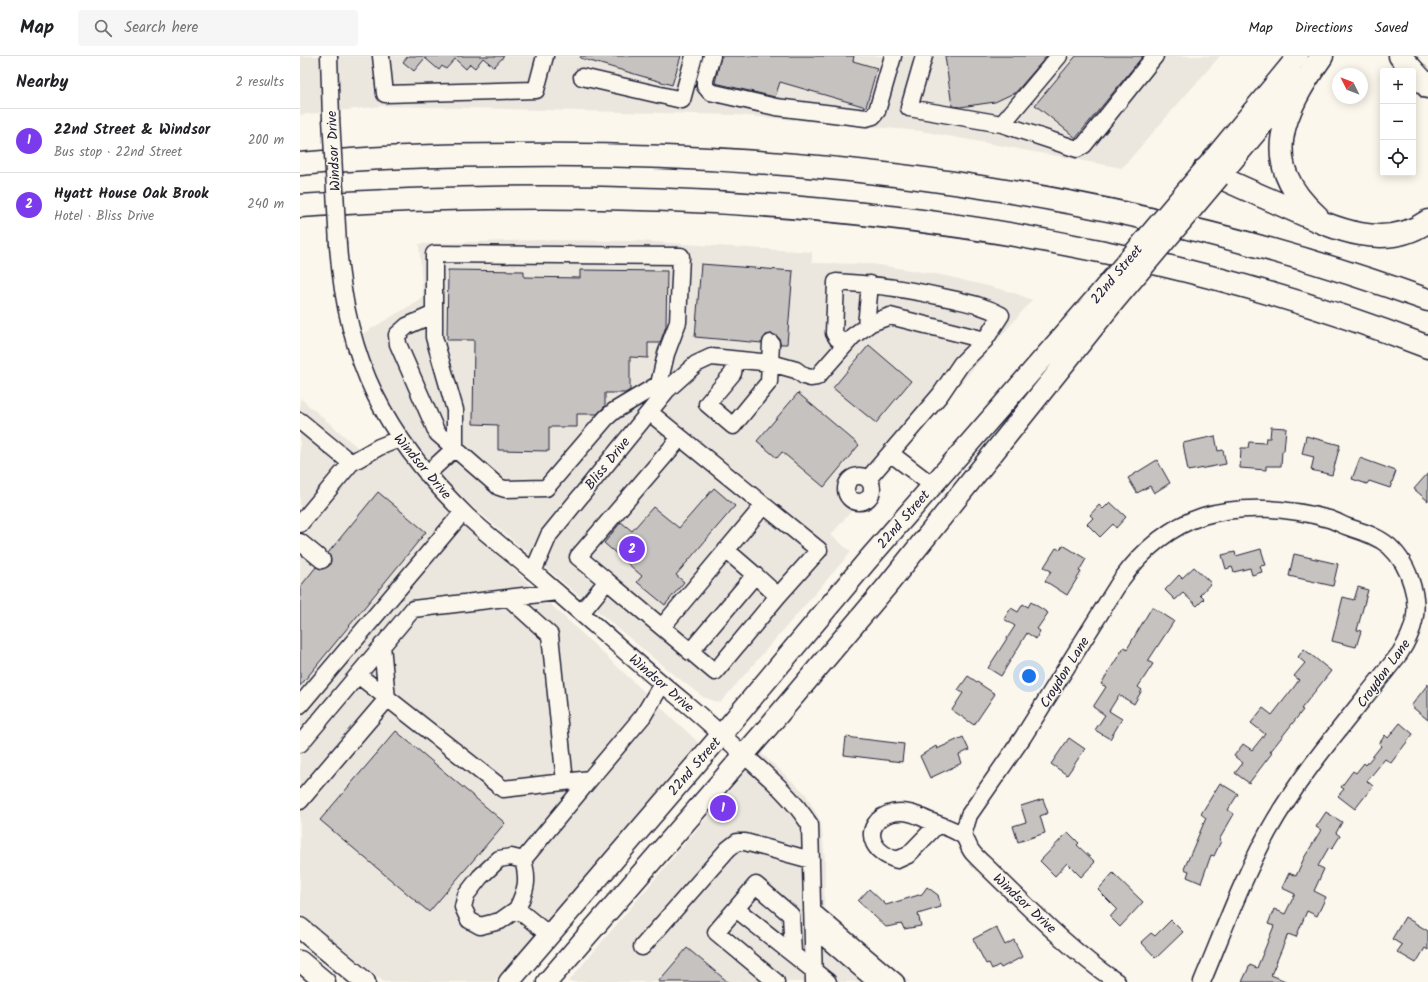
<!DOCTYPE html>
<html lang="en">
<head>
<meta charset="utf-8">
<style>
	:root { --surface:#fff; --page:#f6f6f6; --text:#202124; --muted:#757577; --line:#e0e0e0; --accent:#7c3aed }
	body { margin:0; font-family:Kalam,sans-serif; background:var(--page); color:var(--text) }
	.controls { position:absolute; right:12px; top:12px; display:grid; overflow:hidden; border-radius:4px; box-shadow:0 2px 10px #0003 }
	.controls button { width:36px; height:36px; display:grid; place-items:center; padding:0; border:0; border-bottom:1px solid var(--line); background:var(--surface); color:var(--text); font:20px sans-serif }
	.compass { position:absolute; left:1032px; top:12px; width:36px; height:36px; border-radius:50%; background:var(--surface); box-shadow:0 2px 10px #0003; rotate:312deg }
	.you { position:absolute; left:729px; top:620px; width:14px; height:14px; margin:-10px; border:3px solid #fff; border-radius:50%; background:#1a73e8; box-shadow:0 0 0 6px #1a73e833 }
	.badge { display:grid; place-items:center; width:26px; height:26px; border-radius:50%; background:var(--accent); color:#fff; font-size:13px; font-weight:700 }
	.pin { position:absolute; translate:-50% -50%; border:2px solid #fff; box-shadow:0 1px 4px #0006 }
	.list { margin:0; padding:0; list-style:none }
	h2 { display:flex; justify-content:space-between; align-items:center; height:52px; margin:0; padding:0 16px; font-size:17px }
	h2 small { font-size:13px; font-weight:400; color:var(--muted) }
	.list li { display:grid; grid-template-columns:26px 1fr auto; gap:12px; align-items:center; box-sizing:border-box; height:64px; padding:0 16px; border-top:1px solid var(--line) }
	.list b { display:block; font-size:15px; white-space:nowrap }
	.list p { margin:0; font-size:13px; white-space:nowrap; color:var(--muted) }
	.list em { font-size:13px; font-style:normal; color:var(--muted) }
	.icon { flex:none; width:22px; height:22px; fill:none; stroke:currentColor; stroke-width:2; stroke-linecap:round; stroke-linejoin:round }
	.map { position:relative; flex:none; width:1128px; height:926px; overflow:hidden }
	header { display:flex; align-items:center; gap:24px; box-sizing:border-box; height:56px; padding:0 20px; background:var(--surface); border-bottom:1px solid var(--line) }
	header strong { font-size:19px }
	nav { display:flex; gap:22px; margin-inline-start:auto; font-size:14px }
	.search { width:280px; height:36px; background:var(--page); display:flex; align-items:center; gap:10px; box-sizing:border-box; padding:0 14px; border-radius:4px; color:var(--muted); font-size:15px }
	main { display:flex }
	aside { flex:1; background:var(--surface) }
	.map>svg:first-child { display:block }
	.built { fill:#ebe7df }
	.building { fill:#c6c2c0; stroke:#22223b }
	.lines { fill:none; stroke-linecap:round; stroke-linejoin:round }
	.minor-casing { stroke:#22223b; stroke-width:19 }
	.major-casing { stroke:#22223b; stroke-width:23 }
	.highway-casing { stroke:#22223b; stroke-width:25 }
	.minor { stroke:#fbf7ec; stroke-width:16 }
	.major { stroke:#fbf7ec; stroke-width:20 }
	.highway { stroke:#fbf7ec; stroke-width:22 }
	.minor-bridge-casing { stroke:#22223b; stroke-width:19; stroke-linecap:butt }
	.major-bridge-casing { stroke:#22223b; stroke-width:23; stroke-linecap:butt }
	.minor-bridge { stroke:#fbf7ec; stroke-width:16 }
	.major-bridge { stroke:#fbf7ec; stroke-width:20 }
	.labels { text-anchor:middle; stroke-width:3; stroke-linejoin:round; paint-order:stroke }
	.street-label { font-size:14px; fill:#22223b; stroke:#fbf7ec }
</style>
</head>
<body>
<header>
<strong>Map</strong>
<div class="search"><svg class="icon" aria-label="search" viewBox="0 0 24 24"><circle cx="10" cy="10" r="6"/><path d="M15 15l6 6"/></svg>Search here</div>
<nav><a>Map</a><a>Directions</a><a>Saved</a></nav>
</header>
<main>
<aside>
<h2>Nearby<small>2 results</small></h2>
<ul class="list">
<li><span class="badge">1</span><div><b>22nd Street &amp; Windsor</b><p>Bus stop · 22nd Street</p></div><em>200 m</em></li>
<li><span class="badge">2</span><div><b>Hyatt House Oak Brook</b><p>Hotel · Bliss Drive</p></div><em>240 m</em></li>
</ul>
</aside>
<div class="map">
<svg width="1128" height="926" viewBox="0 0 1128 926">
	<rect width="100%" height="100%" fill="#fbf7ec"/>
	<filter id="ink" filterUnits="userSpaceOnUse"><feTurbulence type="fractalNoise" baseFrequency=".025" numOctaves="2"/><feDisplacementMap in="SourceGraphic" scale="8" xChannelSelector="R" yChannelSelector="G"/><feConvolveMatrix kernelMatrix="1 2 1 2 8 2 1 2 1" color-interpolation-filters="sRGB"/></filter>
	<g filter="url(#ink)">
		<!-- built -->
		<path class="built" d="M0 0H920L822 112 620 75 436 59 83 50 0 59Z
			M238 184 337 185 512 196V207L572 208 642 219 712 236 732 244 531 479 551 496 420 647 403 641 364 611 149 431 115 396 89 355 59 280 123 242 119 188Z
			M0 342 70 402 99 390 165 468 399 687 194 926H84L0 858Z
			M461 697 505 737 521 766 525 803 524 855 610 926H268Z"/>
		<!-- building -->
		<path class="building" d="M108 0H204L194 11 183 2 175 12 170 8 166 13 155 3 146 13 142 10 139 14 125 2 114 15 103 6Z
			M281 0H381L372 29 280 2Z
			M421 0H554L553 5 577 12 566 51 480 26 475 41 415 27Z
			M645 0H747L716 36 695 46 660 51 652 50Z
			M776 0H843L776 82 735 49Z
			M401 208 493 215 487 288H480L479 282 472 278 466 279 462 287 395 281Z
			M148 214 224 215V221L280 222V214L367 215 366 270 360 287H348V302L330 301V334L325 337H305V350L297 358H277V371H249V395L198 394V369L173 368 174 284H147Z
			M569 289 611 325 576 367 533 332Z
			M498 337 559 389 524 431 482 396 477 402 457 385Z
			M971 371 986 372 984 395H982L981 410H966V414L940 412 941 392H948L949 386 965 387 966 382H970Z
			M915 380 918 395 923 394 926 408 888 415 883 387Z
			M1006 380 1040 389 1032 419 1011 414 1014 401 1002 398Z
			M1060 402 1096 415 1090 432 1069 425 1067 428 1052 423Z
			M857 404 870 427 854 437 850 430 837 437 828 422Z
			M1128 417V445L1114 433Z
			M414 432 435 450 376 519 384 526 365 549 337 526 342 520 304 487 321 466 332 475 353 451 379 472Z
			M78 436 126 476 0 630V531L16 511 21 513 29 510 31 505 28 497Z
			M810 446 826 461 816 472 813 468 800 481 787 468 793 462 790 459 799 449 803 453Z
			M763 489 786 503 779 515 781 516 767 539 745 525 751 515 744 511 756 492 760 494Z
			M961 493 966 509 960 510 962 516 952 519 950 512 934 516 932 511 926 513 922 499 935 496 936 500Z
			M994 498 1038 508 1033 530 989 520Z
			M894 511 911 527 900 539 904 543 897 550 883 537 875 544 865 534 879 519 882 522Z
			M1058 531 1068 534 1057 574 1061 575 1056 591 1032 585 1043 541 1054 544Z
			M731 546 748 557 737 573 740 575 736 583 727 577 701 620 688 612 715 570 704 563 711 552 718 556 723 548 728 551Z
			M852 551 874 565 848 605 853 608 838 631 842 634 834 648 819 639 809 655 822 663 810 683 795 674 805 659 793 651 806 631 801 628 824 591 827 593Z
			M1004 593 1031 615 1001 653 1003 654 970 696 972 697 949 727 935 717 943 707 934 700 943 688 952 694 965 678 951 667 963 652 972 659 994 631 999 624 994 620 1005 607 998 601Z
			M668 620 695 638 674 669 652 654 663 637 658 634Z
			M1128 628V664L1111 650Z
			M1100 667 1113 678 1091 707 1085 703 1067 725 1073 730 1055 753 1038 740 1044 733 1041 731 1053 715 1056 717 1064 707 1066 709 1081 690 1079 688 1085 679 1088 682Z
			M96 675 205 767 129 856 20 764Z
			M546 681 604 688 602 706 544 699Z
			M663 681 669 694 659 699 662 707 630 722 620 700 636 690 637 693Z
			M769 682 785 693 767 719 751 708Z
			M920 727 938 738 928 754 934 758 919 784 921 785 914 800 911 799 901 827 887 821 889 815 884 813 906 762 901 758Z
			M743 743 748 757 740 760 745 777 718 786 713 770 726 766 721 750Z
			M1026 756 1042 766 1036 777 1040 780 1032 793 1029 791 1018 810 1024 813 1014 835 1026 841 1017 860 1007 855 996 881 988 878 971 919 988 926H942L950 909 957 912 974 870 968 868 974 853 985 858 995 838 982 832 989 817 996 820 1004 802 1021 774 1016 771Z
			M768 776 779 787 777 789 795 806 781 821 767 807 755 820 740 805Z
			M813 817 843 846 820 871 810 861 817 853 798 834Z
			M627 831 638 839 641 851 618 858 621 870 604 873 602 868 586 871 558 845 569 833 586 849 622 838Z
			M1105 861 1128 875V894L1125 892 1116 907 1097 896 1102 889 1092 883Z
			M871 864 883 876 856 902 841 886 851 877 855 880Z
			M696 871 705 889 714 884 722 901 701 912 699 909 692 913 689 907 686 908 673 883Z
			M387 892 428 926H358Z"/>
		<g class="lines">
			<defs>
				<path id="minor" d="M29 0 31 62
					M81 0 85 38 236 34 245 0
					M412 0 405 24V30L410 36 476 51 566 62 573 60 577 55 593 0
					M624 0 609 52 702 68 759 0
					M282 21 382 44 394 0
					M702 68 777 93 784 89 855 0
					M38 189C46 305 85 381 168 461 193 484 220 504 245 526 293 567 340 610 389 650 408 666 426 683 444 699 469 721 492 741 510 769L514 926
					M566 270 570 228
					M546 288 537 282 534 277 536 226C576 228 613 234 652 243 669 247 685 250 701 259L685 284 661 308 640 339 568 423
					M435 304 433 317 407 348 433 370 469 326 471 287
					M349 356 519 494 478 540 455 519 390 596
					M0 365 51 407
					M590 397 632 429
					M127 418 155 392V354L134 281V198L381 200 378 266 366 298 359 328 314 355 306 362 246 432 205 433 199 431 137 377 98 288 97 279 107 270 134 258
					M546 433a13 13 0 1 1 26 0a13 13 0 1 1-26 0Z
					M0 468 51 407 79 391 99 383
					M0 486 22 504
					M426 494 455 519
					M233 516 249 479 367 334 396 308 411 301 471 307 496 314 504 320 510 322 517 321 553 280 571 267 590 260 685 284
					M307 525 278 501 380 382
					M209 542 250 579 265 726
					M281 557 307 525 415 616 478 540
					M362 571 464 449
					M58 619 203 733 290 723 343 660 362 628
					M0 649 163 456
					M0 688 113 553 257 536
					M0 745 87 643 82 589
					M637 769 608 799 597 804C548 788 579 739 623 762 635 768 651 771 662 779 667 782 668 792 673 797 678 803 684 808 690 814 730 853 771 895 817 926
					M663 779 669 759 723 681 821 524C842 495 869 471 903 460 943 448 990 452 1029 463 1036 465 1042 469 1048 471 1063 476 1077 480 1089 490 1101 501 1108 514 1112 529 1120 554 1114 575 1100 597 1056 654 1002 714 968 776 942 824 923 876 902 926
					M223 804 290 723
					M217 853C226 834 229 825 223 804L211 801 199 803 180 821 166 839 163 851 169 864 180 870 200 865 217 853 249 879
					M436 853 528 926
					M512 855 596 926
					M513 872 576 926
					M342 891 428 793 437 786H445L511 804
					M476 926 416 876 456 829 491 859 493 897"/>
				<path id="major" d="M904 114 998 0
					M919 121 1001 23
					M0 872 65 926
					M0 905 25 926
					M209 926 422 678 566 506 800 237
					M247 926 469 670 587 530 813 247"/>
				<path id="highway" d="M1100 0 1128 31
					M0 108C73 101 146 99 218 99 527 96 837 139 1128 244
					M904 114C930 126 956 138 982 149 1027 169 1082 198 1128 165
					M0 150C379 124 771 153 1128 291
					M1017 160C957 107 983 56 1022 0"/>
			</defs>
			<!-- minor casing -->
			<use href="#minor" class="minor-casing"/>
			<!-- major casing -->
			<use href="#major" class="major-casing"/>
			<!-- highway casing -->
			<use href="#highway" class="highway-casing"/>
			<!-- minor -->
			<use href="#minor" class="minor"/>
			<!-- major -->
			<use href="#major" class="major"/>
			<!-- highway -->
			<use href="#highway" class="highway"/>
			<defs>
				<path id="minor-bridge" d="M31 62 38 189"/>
				<path id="major-bridge" d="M800 237 904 114
					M813 247 919 121"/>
			</defs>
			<!-- minor-bridge casing -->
			<use href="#minor-bridge" class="minor-bridge-casing"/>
			<!-- major-bridge casing -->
			<use href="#major-bridge" class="major-bridge-casing"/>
			<!-- minor-bridge -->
			<use href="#minor-bridge" class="minor-bridge"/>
			<!-- major-bridge -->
			<use href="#major-bridge" class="major-bridge"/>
		</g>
	</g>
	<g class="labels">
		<!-- street labels -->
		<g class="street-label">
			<text transform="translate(33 95) rotate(-93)" y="5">Windsor Drive</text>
			<text transform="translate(816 218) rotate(-50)" y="5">22nd Street</text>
			<text transform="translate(307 407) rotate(-51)" y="5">Bliss Drive</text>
			<text transform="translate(123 410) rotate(50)" y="5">Windsor Drive</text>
			<text transform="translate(603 463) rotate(-49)" y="5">22nd Street</text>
			<text transform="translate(764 616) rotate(-58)" y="5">Croydon Lane</text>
			<text transform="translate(1083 617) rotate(-54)" y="5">Croydon Lane</text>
			<text transform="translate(362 627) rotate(41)" y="5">Windsor Drive</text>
			<text transform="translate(394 710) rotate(-49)" y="5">22nd Street</text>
			<text transform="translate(725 847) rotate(43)" y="5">Windsor Drive</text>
		</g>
	</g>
</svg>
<div class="controls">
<button>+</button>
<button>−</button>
<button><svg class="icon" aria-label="locate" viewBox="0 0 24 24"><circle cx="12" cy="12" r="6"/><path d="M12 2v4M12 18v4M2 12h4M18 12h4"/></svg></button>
</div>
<svg class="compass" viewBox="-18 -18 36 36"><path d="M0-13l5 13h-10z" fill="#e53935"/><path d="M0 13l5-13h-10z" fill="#757577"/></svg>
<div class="you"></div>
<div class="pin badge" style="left:423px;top:752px">1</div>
<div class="pin badge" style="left:332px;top:493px">2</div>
</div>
</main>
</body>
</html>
